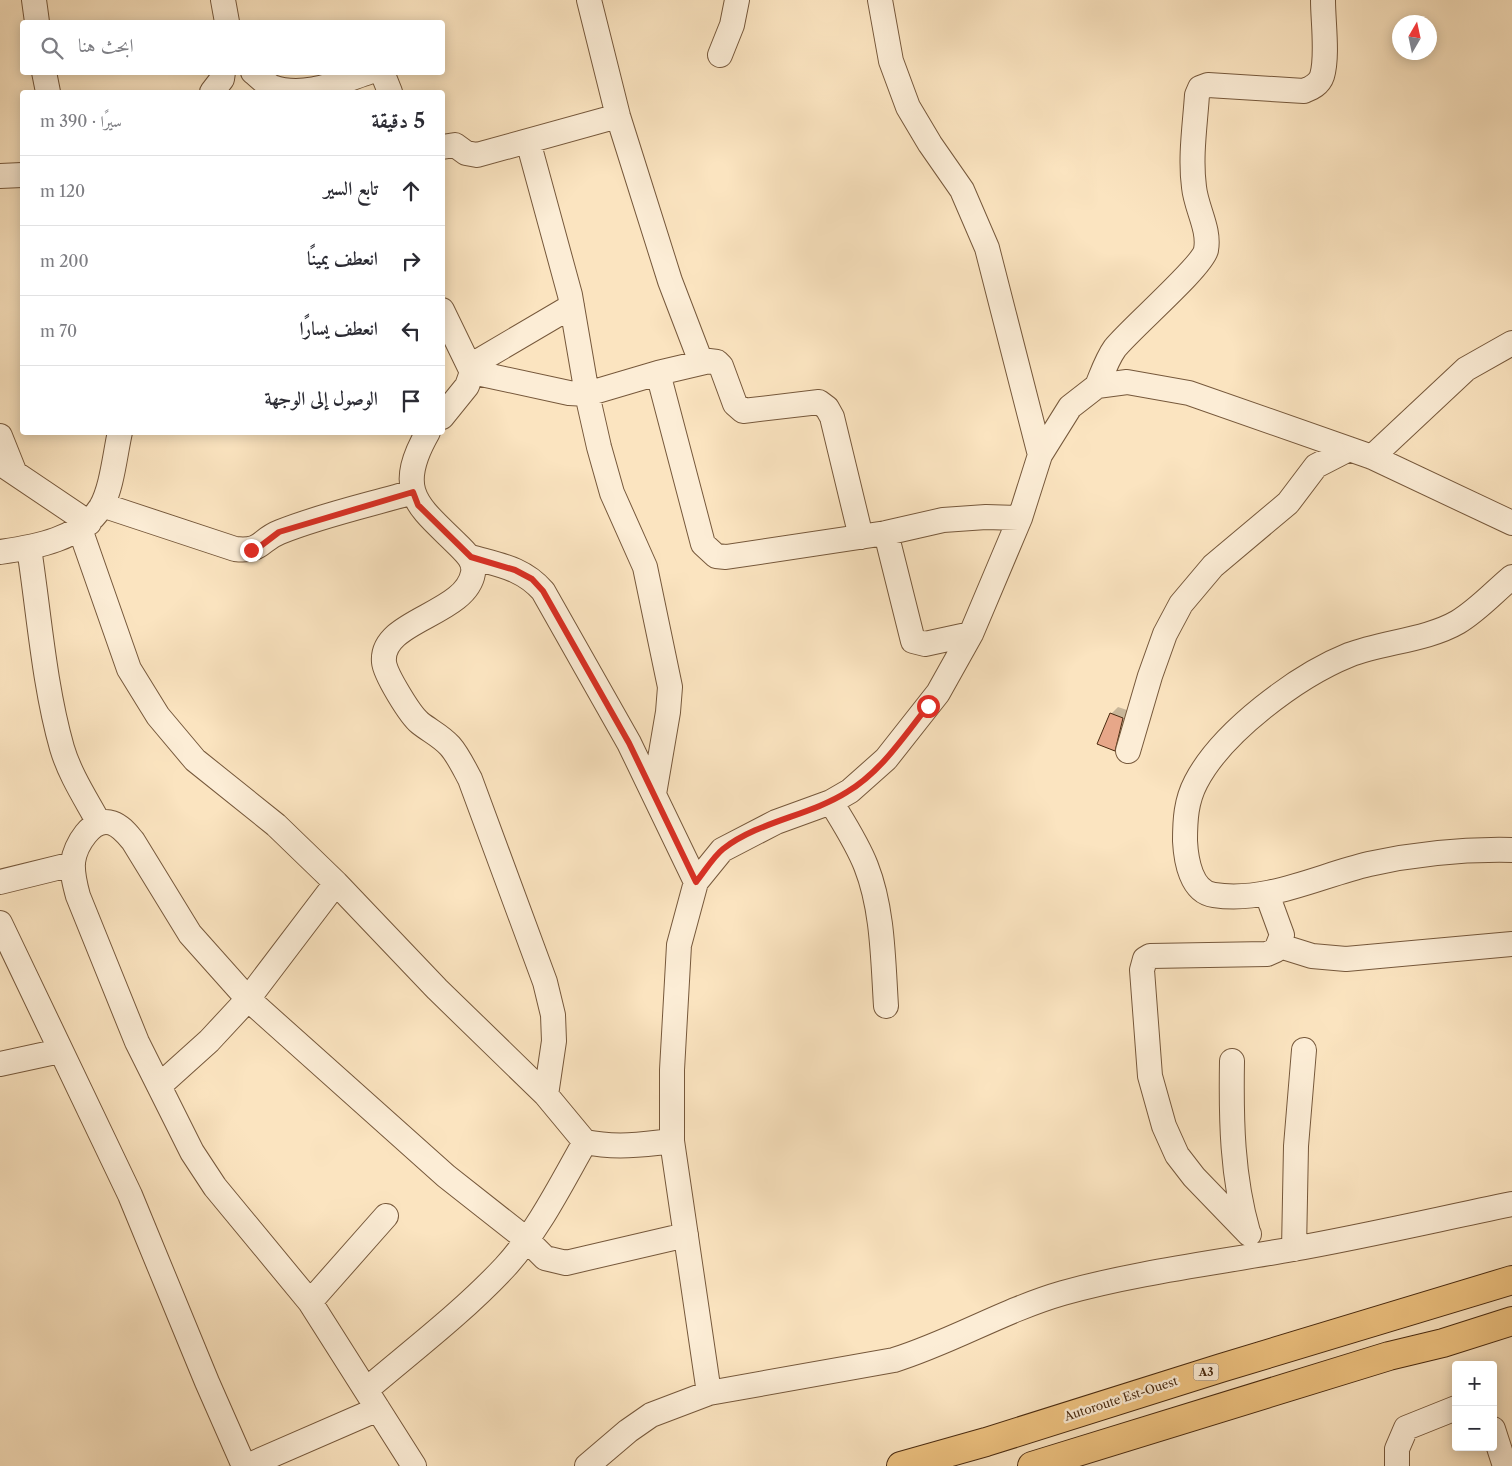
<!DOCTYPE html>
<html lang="ar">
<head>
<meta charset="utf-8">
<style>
	:root { --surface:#fff; --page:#f2f2f3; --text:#2b2b33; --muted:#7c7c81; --line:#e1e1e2 }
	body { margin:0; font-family:"Libre Caslon Text",Amiri,serif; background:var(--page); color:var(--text); direction:rtl }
	.controls { position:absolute; right:15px; bottom:15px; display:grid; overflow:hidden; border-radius:5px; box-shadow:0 2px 12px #0003 }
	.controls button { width:45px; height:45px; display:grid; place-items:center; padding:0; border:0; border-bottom:1px solid var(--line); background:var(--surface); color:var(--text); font:25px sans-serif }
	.compass { position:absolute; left:1392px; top:15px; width:45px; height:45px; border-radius:50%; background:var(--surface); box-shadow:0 2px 12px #0003; rotate:9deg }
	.stop { position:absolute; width:15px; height:15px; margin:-11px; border:4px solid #d93025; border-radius:50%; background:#fff }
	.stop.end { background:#d93025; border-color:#fff; box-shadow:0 1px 5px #0008 }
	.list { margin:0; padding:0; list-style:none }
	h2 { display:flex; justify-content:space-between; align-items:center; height:65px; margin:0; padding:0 20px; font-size:21px }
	h2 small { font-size:16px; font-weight:400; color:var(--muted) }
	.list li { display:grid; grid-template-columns:32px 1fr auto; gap:15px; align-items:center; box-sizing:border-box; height:70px; padding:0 20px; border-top:1px solid var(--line) }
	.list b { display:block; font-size:19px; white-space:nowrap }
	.list em { font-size:16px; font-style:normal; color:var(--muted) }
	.icon { flex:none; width:28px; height:28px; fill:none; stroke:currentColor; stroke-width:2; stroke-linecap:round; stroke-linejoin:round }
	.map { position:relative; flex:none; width:1512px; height:1466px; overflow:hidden; direction:ltr }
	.search { position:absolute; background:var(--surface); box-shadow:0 2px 12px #0003; left:20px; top:20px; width:425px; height:55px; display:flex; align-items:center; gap:12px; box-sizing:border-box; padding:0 18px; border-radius:5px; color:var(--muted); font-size:19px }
	.panel { position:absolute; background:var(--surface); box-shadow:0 2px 12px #0003; left:20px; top:90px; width:425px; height:345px; border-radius:5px; direction:rtl }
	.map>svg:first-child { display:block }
	.shadow { fill:#0003 }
	.building { fill:#e7a789; stroke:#492a0f }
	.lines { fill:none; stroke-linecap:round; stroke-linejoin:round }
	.minor-casing { stroke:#76583b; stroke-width:26 }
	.highway-casing { stroke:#492a0f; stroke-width:30 }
	.minor { stroke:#fcedd6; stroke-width:24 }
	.highway { stroke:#eec280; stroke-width:28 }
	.route { stroke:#d93025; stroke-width:6 }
	.labels { text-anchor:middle; stroke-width:4.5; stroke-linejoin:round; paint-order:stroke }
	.shield { fill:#fcedd6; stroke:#7f644b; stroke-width:1 }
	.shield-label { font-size:11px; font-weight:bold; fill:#492a0f }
	.street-label { font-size:12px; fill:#492a0f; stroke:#fcedd6 }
</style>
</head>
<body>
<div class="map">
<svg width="1512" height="1466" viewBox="0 0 1512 1466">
	<rect width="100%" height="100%" fill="#fbe4c0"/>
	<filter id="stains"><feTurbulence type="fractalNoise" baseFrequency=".004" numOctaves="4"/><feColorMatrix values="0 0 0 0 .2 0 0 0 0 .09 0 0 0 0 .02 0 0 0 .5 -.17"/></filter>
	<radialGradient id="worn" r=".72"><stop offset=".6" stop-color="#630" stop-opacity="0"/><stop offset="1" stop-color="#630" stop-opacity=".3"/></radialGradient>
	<!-- shadow -->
	<path class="shadow" d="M1118 707 1130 711 1121 743 1114 749 1111 714Z"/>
	<!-- building -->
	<path class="building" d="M1110 713 1123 718 1115 751 1097 744Z"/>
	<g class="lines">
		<defs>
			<path id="minor" d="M34 0 37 22
				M223 0 227 22
				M589 0 618 116 670 281 701 362
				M880 0 891 61 908 107 930 144 962 190 987 248 1040 455
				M720 55 732 25 737 0
				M44 72 48 92
				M253 72C259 77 266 84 272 87 304 99 339 82 369 72
				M380 72 384 77 390 92
				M212 92 222 79 223 72
				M528 141 570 295 587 394 599 447 612 493 645 567 670 687 668 712 654 794
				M442 147 455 145 466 153 477 155 618 116
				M0 176 22 175
				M442 310 472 372 467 386 442 417
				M470 366 572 306
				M472 372 569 393 587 394 658 373 709 361 717 362 721 366 735 404 743 411 819 402 827 408 832 417 861 537
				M658 373 703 544 716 556 726 557 886 533 943 520 986 517 1020 518
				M1097 386C1102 374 1107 359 1115 348 1131 328 1202 267 1206 250 1210 229 1196 208 1194 187 1190 157 1195 125 1197 95L1200 88 1208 85 1304 91C1311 88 1319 85 1322 76 1328 56 1323 22 1323 0
				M428 432C393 493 419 506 460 547 467 554 475 562 473 573 466 615 380 620 384 662 385 674 410 715 420 723 430 731 441 736 450 746 458 755 464 768 470 779L545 982 553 1015 554 1041 546 1095
				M0 436 14 471
				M1372 457 1466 369 1512 343
				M0 463 89 523
				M102 505 235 549C263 552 259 540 280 532 322 515 369 505 413 492
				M80 529 129 669 158 716 195 760 276 825 336 883 437 989 546 1095 585 1142C614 1148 642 1145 672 1141
				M886 533 913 641 925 644 971 634
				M29 548C39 613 44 685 62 748 70 775 86 799 99 823
				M0 552C35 547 81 539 101 507 112 488 115 454 120 432
				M471 557C499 565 523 568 543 591L629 743 696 882
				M1512 577C1494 592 1478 610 1458 622 1427 640 1383 642 1349 655 1297 676 1222 732 1196 782 1186 801 1185 820 1185 841 1186 860 1191 892 1214 895 1267 903 1318 876 1369 864 1415 854 1465 849 1512 850
				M1128 751 1150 676 1165 634 1181 604 1213 566 1288 503 1316 466 1349 449
				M831 802C843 822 857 843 866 866 883 909 883 960 886 1006
				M0 882 73 864
				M0 923 130 1195 207 1382 244 1466
				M1280 946 1312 956 1346 959 1512 944
				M1232 1061C1231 1120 1232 1176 1248 1232
				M0 1064 60 1051
				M159 1086 209 1041 248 999 336 883
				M1249 1234 1194 1177 1177 1155 1164 1126 1150 1076 1142 970 1145 959 1150 956 1267 954 1276 950 1282 935 1267 894
				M1294 1249 1296 1146 1304 1050
				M310 1302 386 1216
				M366 1390C413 1350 463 1312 505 1267 538 1231 561 1184 585 1142
				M709 1393 672 1141V1070L679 945 696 882 722 850 776 822 831 802 850 791 886 759 938 693 971 634 1020 518 1040 455 1070 407 1097 386 1127 382 1189 393 1372 457 1512 523
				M1493 1429 1505 1466
				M247 1466 378 1409
				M414 1466 310 1302 215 1187 192 1152 137 1042 78 896C75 885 72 874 73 862 75 846 92 816 112 823 121 826 127 834 133 841L190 934 248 999 446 1176 526 1239 545 1258 566 1263 686 1235
				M587 1466 628 1431 651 1415 709 1393 894 1360C952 1342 1004 1310 1063 1293 1138 1272 1216 1263 1293 1249 1366 1236 1439 1219 1512 1204
				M1397 1466V1449L1406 1428 1456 1408"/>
			<path id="highway" d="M901 1466 986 1442 1221 1368 1512 1280
				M1032 1466 1389 1356 1443 1343 1512 1321"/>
		</defs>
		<!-- minor casing -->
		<use href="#minor" class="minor-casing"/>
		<!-- highway casing -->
		<use href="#highway" class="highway-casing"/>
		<!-- minor -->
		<use href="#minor" class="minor"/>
		<!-- highway -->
		<use href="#highway" class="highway"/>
	</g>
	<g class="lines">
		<!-- route -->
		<path class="route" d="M251 550 258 548 279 532 413 492 418 505 471 557 515 570 532 579 543 591 629 743 696 882C705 871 713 857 723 849 759 821 809 816 847 792 881 772 904 736 928 706"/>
	</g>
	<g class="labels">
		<!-- shield labels -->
		<rect class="shield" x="1193.5" y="1363.5" width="25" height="17" rx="4"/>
		<g class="shield-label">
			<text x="1206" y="1376">A3</text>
		</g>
		<!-- street labels -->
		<g class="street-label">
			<text transform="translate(1121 1399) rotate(-18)" y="4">Autoroute Est-Ouest</text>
		</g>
	</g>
	<rect width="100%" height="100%" filter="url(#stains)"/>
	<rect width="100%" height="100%" fill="url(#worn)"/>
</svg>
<div class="controls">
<button>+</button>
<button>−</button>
</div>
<svg class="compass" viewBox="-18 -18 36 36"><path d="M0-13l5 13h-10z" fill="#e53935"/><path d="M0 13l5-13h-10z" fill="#7c7c81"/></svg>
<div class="stop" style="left:928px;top:706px"></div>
<div class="stop end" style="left:251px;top:550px"></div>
<div class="search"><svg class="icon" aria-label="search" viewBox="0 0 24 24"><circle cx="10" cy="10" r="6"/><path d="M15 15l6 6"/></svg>ابحث هنا</div>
<section class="panel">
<h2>5 دقيقة<small>سيرًا · 390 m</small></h2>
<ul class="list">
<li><svg class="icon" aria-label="ahead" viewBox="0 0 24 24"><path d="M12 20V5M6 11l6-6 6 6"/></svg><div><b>تابع السير</b></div><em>120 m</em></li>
<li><svg class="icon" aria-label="right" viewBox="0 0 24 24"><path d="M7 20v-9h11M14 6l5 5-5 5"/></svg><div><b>انعطف يمينًا</b></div><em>200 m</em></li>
<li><svg class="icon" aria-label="left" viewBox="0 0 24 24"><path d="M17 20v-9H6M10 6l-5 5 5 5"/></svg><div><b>انعطف يسارًا</b></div><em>70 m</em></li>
<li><svg class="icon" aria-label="arrive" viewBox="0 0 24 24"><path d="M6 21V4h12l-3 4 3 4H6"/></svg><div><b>الوصول إلى الوجهة</b></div></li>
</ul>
</section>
</div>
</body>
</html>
